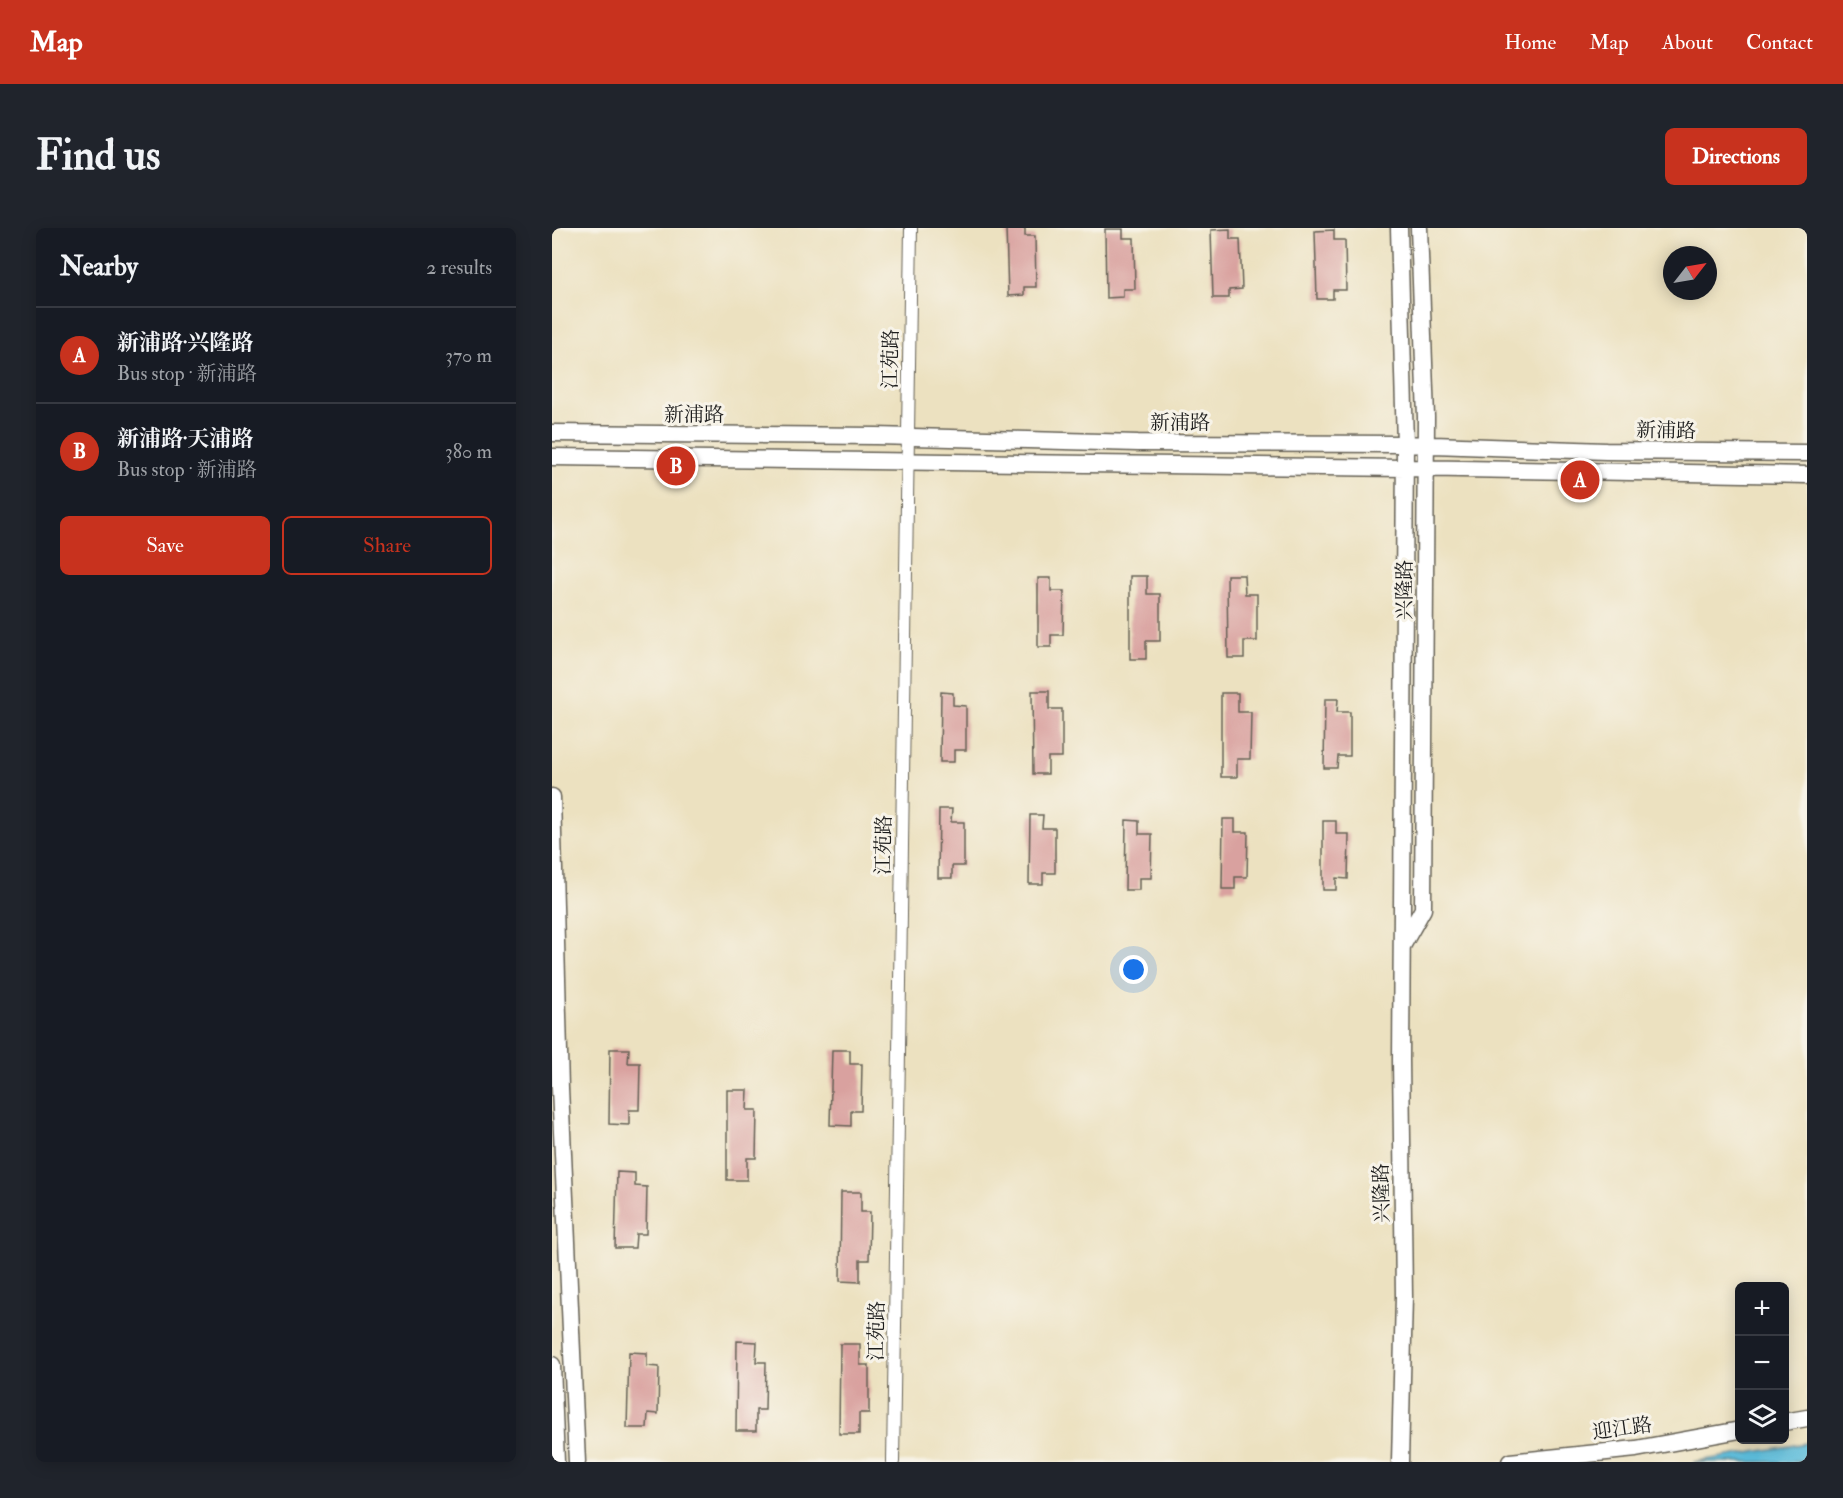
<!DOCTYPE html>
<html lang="en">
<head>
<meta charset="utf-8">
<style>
	:root { --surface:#171b24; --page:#20242c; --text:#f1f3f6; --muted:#9ea1a6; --line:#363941; --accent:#c8321e }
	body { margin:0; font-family:"IM FELL Double Pica","Noto Serif SC",serif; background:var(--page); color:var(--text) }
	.controls { position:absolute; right:18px; bottom:18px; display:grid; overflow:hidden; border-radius:9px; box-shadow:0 3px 15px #0003 }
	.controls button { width:54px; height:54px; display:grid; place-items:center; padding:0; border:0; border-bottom:2px solid var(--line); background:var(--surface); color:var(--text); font:30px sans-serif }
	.compass { position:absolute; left:1111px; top:18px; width:54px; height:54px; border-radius:50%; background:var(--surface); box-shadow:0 3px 15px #0003; rotate:59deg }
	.you { position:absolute; left:582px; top:742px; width:21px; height:21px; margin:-15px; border:4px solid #fff; border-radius:50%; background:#1a73e8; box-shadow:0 0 0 9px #1a73e833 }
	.badge { display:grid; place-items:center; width:39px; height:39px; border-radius:50%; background:var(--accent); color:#fff; font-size:20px; font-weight:700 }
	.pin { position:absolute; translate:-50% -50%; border:3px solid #fff; box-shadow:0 2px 6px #0006 }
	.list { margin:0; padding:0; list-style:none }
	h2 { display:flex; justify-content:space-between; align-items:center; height:78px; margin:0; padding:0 24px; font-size:26px }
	h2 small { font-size:20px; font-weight:400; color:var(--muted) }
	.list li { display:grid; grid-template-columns:39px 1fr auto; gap:18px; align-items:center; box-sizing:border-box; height:96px; padding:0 24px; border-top:2px solid var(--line) }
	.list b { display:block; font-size:22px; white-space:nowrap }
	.list p { margin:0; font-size:20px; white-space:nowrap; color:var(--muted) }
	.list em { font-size:20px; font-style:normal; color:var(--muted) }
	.actions { display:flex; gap:12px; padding:18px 24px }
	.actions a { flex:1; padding:14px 0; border:2px solid var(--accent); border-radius:9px; text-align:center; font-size:21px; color:var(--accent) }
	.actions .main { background:var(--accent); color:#fff }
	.icon { flex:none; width:33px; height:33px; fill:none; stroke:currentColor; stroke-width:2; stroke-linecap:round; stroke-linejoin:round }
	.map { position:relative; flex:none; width:1255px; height:1234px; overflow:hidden; border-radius:9px }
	header { display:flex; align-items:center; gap:36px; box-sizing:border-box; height:84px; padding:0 30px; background:var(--accent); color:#fff }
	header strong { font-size:28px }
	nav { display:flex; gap:33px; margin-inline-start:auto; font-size:21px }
	.intro { display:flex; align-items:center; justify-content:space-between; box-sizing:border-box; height:144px; padding:0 36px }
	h1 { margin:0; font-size:42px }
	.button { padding:15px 27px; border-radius:9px; background:var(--accent); color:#fff; font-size:21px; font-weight:700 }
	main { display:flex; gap:36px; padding:0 36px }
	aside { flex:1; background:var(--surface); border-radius:9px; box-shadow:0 3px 15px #0003 }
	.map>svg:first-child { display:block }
	.water { fill:#5cbcda; stroke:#3c6c7b; stroke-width:1.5 }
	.building { fill:#d9a19f }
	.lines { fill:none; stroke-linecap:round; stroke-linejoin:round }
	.street-casing { stroke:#656155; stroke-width:14 }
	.secondary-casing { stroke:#656155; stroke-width:19 }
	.street { stroke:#fff; stroke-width:12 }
	.secondary { stroke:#fff; stroke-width:16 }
	.labels { text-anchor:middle; stroke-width:6; stroke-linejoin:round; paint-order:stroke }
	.street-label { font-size:20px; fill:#1c1c1c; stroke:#f7f3e8 }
</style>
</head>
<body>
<header>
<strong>Map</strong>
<nav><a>Home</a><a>Map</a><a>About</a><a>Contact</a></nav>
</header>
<div class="intro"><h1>Find us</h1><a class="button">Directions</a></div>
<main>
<aside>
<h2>Nearby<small>2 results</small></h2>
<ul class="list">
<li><span class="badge">A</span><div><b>新浦路·兴隆路</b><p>Bus stop · 新浦路</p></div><em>370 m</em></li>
<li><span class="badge">B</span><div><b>新浦路·天浦路</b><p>Bus stop · 新浦路</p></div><em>380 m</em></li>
</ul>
<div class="actions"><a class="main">Save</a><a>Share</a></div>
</aside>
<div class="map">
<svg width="1255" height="1234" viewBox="0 0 1255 1234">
	<rect width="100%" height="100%" fill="#f7f3e8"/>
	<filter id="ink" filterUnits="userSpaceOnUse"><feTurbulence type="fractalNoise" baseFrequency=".0167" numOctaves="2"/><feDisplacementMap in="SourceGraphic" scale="12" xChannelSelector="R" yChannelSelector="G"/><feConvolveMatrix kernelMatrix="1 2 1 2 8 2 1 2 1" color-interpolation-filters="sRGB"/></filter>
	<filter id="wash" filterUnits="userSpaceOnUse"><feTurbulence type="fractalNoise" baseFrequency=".008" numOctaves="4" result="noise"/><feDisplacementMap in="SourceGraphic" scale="24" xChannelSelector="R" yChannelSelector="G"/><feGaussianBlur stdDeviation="1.35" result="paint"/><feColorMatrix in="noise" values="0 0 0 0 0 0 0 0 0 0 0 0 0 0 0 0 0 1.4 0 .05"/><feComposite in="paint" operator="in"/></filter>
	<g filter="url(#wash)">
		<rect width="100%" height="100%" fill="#ece1c0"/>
		<!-- water -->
		<path class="water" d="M1255 1215V1234H1141Z"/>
		<g id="blocks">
			<!-- building -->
			<path class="building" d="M454 0H473V8H483L484 59H472V67L456 68Z
				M553 1H571V10H582L583 61H571V69L554 70Z
				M678 1V11H688L690 61 677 62V70H661L659 2Z
				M782 2V12H793L794 62H781V71H765L763 3Z
				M675 347H692L693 366H705V413H692V430H676Z
				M578 348H595V366H608V413H594V431H578Z
				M486 350H499V363H512L511 407H499V419H486Z
				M480 463H497V481H510V529H496V546H481Z
				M389 464 401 465V477L414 478V522H402V534H388Z
				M669 465H686V484H699L698 531H685V549H669Z
				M773 471H786L785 484H798V528H786L785 540H772Z
				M387 581H400L399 594H412V638H400V650H386Z
				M478 587H491L490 600H503V645H491V656H477Z
				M671 591H683V604H696L695 649H683V661H670Z
				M574 592 587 593V606H600L599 650H587V662H573Z
				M771 593H784V606H797L796 651 784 650V662H771Z
				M58 821H77L76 835H88L87 882H77V897L57 896Z
				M280 822H298V836H310L309 883H299V898L278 897Z
				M175 862H196L195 882H205L204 930H195V952H175Z
				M65 944 83 945V958L95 959 94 1006H84L83 1020H63Z
				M289 964H309V984H318L317 1032H308V1054L288 1053Z
				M185 1113 205 1114 204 1134H214L213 1182H204V1203H184Z
				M288 1116H308V1137H317V1185H307V1206H287Z
				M77 1124 95 1125V1138L107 1139 106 1186 96 1185 95 1200H75Z"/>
		</g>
	</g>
	<g filter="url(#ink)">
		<use href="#blocks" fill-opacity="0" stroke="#656155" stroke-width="1.5"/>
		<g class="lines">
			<defs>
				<path id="street" d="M341 1234 359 0"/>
				<path id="secondary" d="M847 0 853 216 849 832 852 1068 848 1234
					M0 205 324 208 586 215 853 216 1054 223 1255 225
					M0 229 853 240 1255 247
					M0 569 8 860 25 1234
					M850 718 871 681 874 189 867 0
					M0 1137 4 1234
					M1232 1194 1255 1190
					M958 1234 1084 1221 1188 1202"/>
			</defs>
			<!-- street casing -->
			<use href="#street" class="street-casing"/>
			<!-- secondary casing -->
			<use href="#secondary" class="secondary-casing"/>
			<!-- street -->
			<use href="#street" class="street"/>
			<!-- secondary -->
			<use href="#secondary" class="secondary"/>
		</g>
	</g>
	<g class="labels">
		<!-- street labels -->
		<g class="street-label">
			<text transform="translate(338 131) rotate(-89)" y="7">江苑路</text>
			<text x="142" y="193">新浦路</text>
			<text x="628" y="201">新浦路</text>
			<text transform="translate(1114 202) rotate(1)" y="7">新浦路</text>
			<text transform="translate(852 362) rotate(-90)" y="7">兴隆路</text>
			<text transform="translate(331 617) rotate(-89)" y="7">江苑路</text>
			<text transform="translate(829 965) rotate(-91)" y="7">兴隆路</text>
			<text transform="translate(324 1103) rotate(-89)" y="7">江苑路</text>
			<text transform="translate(1070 1200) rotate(-8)" y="7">迎江路</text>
		</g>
	</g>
</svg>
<div class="controls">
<button>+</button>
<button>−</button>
<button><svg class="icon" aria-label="layers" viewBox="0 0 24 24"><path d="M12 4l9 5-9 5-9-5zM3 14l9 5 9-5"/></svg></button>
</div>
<svg class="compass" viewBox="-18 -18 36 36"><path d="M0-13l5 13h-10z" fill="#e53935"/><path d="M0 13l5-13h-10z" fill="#9ea1a6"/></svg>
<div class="you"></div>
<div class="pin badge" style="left:1028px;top:252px">A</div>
<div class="pin badge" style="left:124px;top:238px">B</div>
</div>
</main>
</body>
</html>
